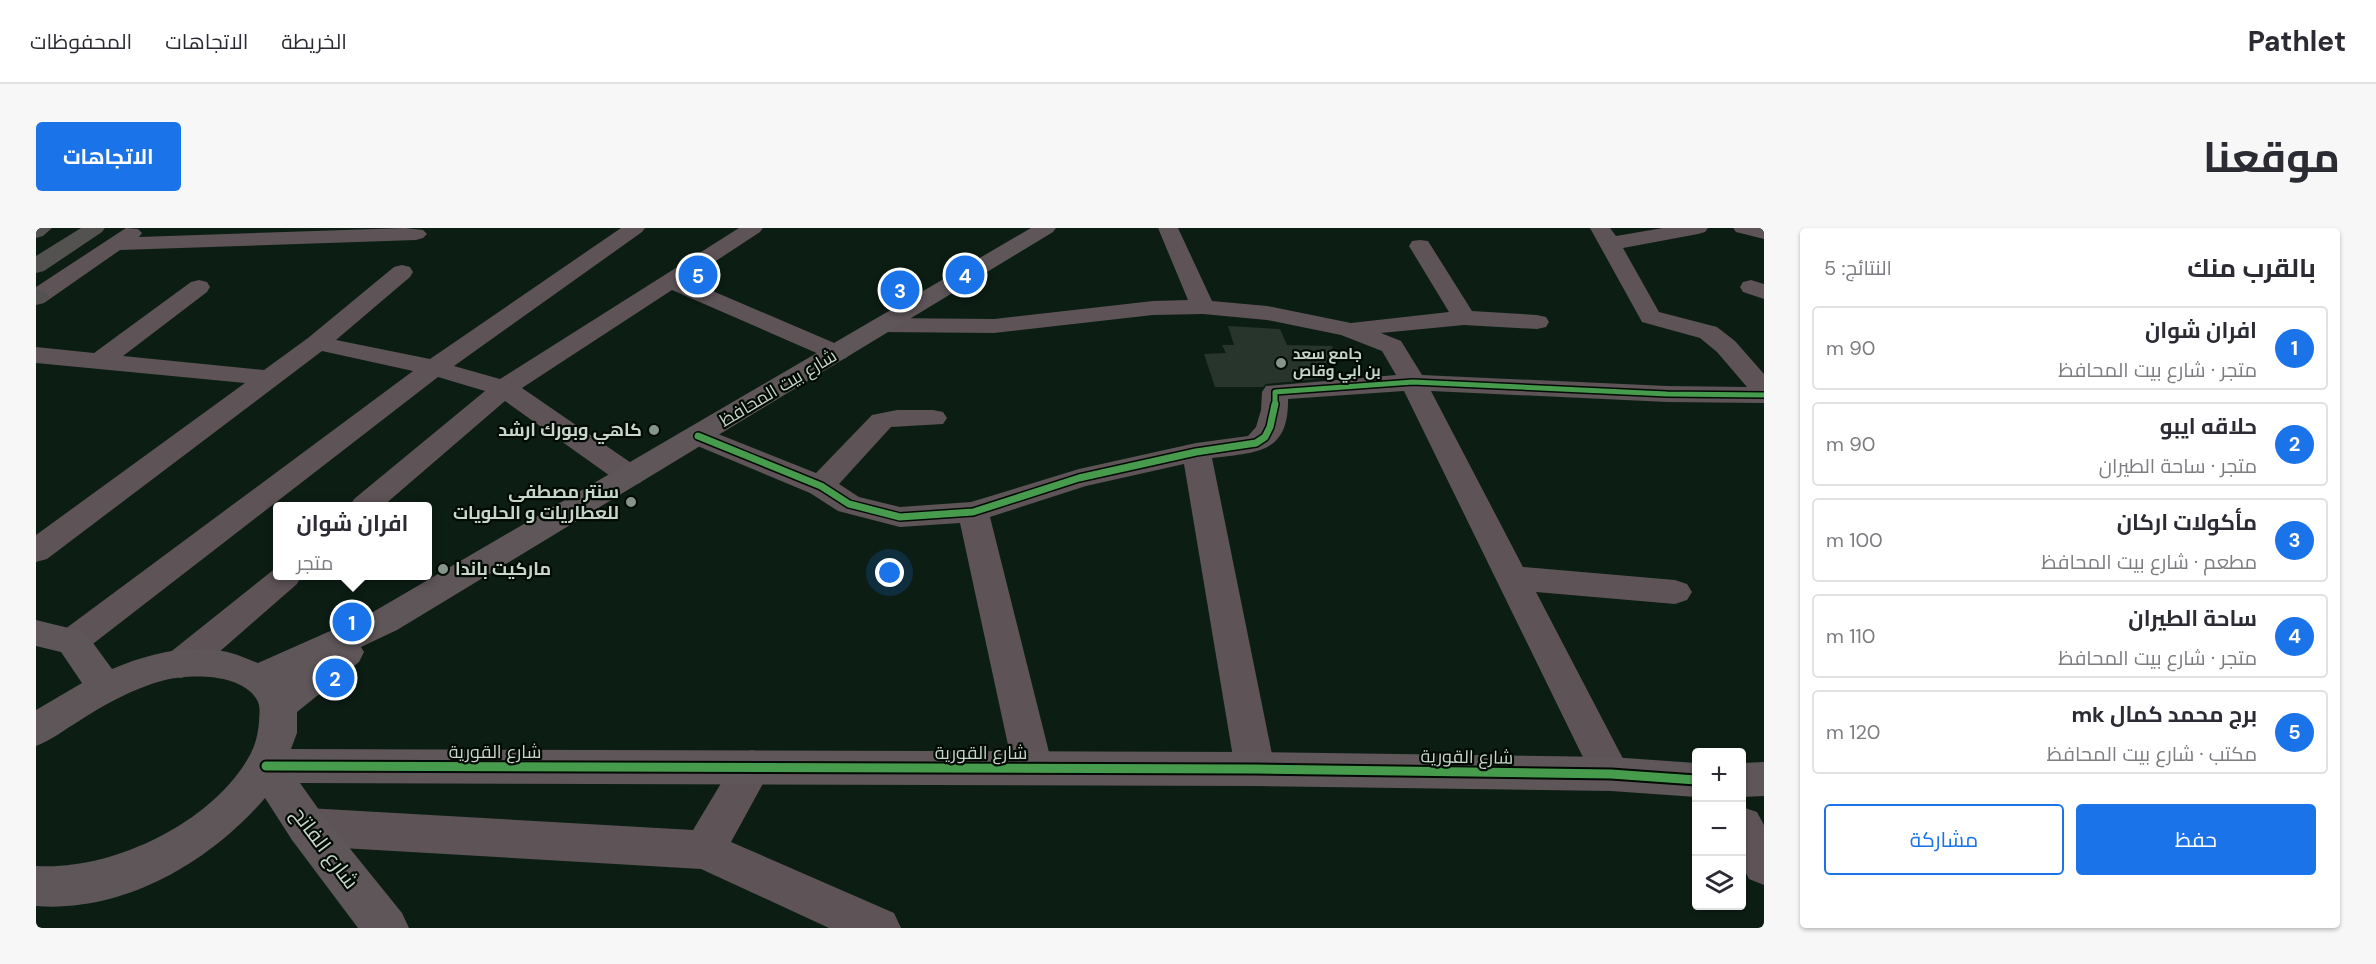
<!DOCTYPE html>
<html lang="ar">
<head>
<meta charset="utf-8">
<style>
	:root { --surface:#fff; --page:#f7f7f7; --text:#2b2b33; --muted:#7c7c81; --line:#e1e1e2; --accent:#1a73e8 }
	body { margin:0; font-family:"DM Sans",Cairo,sans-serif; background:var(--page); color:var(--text); direction:rtl }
	.controls { position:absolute; right:18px; bottom:18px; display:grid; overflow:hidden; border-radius:6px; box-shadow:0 2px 4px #0004 }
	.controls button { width:54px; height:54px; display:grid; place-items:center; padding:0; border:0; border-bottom:2px solid var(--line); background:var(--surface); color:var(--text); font:30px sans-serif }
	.you { position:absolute; left:854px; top:345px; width:21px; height:21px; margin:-15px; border:4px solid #fff; border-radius:50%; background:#1a73e8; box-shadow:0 0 0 9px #1a73e833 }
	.badge { display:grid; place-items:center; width:39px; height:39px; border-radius:50%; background:var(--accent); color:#fff; font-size:20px; font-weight:700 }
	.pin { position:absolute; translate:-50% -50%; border:3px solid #fff; box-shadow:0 2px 6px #0006 }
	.popup { position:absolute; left:237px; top:274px; width:159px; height:78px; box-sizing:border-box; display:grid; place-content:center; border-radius:6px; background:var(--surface); filter:drop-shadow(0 2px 4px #0005); font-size:20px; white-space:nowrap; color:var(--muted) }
	.popup b { font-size:22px; color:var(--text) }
	.popup::after { content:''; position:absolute; left:50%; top:100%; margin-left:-12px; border:12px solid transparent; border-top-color:var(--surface) }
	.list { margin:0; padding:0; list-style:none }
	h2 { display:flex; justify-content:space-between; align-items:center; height:78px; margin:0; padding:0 24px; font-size:26px }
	h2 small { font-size:20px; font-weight:400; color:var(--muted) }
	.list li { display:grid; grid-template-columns:39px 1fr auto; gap:18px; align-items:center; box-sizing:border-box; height:84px; margin:0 12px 12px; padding:0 12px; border:2px solid var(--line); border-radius:6px }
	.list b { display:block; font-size:22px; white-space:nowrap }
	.list p { margin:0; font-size:20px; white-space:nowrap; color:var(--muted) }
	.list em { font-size:20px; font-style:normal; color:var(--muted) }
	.actions { display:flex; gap:12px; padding:18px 24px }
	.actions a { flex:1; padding:14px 0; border:2px solid var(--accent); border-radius:6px; text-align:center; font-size:21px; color:var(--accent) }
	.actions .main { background:var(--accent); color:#fff }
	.icon { flex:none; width:33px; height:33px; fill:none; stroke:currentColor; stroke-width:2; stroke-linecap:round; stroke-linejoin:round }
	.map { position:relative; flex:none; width:1728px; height:700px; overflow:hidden; direction:ltr; border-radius:6px }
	header { display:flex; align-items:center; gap:36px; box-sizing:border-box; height:84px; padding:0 30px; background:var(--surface); border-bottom:2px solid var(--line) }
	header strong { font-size:28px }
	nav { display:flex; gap:33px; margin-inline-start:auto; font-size:21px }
	.intro { display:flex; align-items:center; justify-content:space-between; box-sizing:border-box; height:144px; padding:0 36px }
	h1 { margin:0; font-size:42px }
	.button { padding:15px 27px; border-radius:6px; background:var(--accent); color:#fff; font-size:21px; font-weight:700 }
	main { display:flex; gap:36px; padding:0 36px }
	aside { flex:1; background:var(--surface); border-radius:6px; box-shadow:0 2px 4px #0004 }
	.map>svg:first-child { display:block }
	.building { fill:#28352d }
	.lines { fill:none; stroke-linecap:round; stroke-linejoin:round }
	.street { fill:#5e5357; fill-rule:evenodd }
	.secondary { fill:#5e5659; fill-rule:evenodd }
	.highway { fill:#545151; fill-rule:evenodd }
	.cycleway-far2-casing { stroke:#020a04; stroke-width:8 }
	.cycleway-far1-casing { stroke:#020a04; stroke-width:10 }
	.cycleway-casing { stroke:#020a04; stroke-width:13 }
	.cycleway-far2 { stroke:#469c4c; stroke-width:5 }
	.cycleway-far1 { stroke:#469c4c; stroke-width:7 }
	.cycleway { stroke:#469c4c; stroke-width:9 }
	.poi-dot { fill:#85958b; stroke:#020a04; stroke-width:2 }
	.labels { text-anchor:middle; stroke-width:4.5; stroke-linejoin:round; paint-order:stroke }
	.far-poi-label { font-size:15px; font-weight:bold; fill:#c6d6cb; stroke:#020a04; text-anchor:start }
	.street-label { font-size:18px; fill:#c6d6cb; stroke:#020a04 }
	.poi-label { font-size:18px; font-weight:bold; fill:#c6d6cb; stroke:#020a04; text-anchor:end }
	.near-street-label { font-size:21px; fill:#c6d6cb; stroke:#020a04 }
</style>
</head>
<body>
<header>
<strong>Pathlet</strong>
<nav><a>الخريطة</a><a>الاتجاهات</a><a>المحفوظات</a></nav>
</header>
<div class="intro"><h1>موقعنا</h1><a class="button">الاتجاهات</a></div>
<main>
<aside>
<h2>بالقرب منك<small>النتائج: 5</small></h2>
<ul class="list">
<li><span class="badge">1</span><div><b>افران شوان</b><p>متجر · شارع بيت المحافظ</p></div><em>90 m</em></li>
<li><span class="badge">2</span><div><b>حلاقه ايبو</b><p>متجر · ساحة الطيران</p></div><em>90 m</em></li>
<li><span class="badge">3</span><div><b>مأكولات اركان</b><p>مطعم · شارع بيت المحافظ</p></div><em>100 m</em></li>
<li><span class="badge">4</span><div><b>ساحة الطيران</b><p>متجر · شارع بيت المحافظ</p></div><em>110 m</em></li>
<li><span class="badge">5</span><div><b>برج محمد كمال mk</b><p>مكتب · شارع بيت المحافظ</p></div><em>120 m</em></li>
</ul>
<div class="actions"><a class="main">حفظ</a><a>مشاركة</a></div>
</aside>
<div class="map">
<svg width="1728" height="700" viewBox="0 0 1728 700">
	<rect width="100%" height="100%" fill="#0c1d14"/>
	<!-- building -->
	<path class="building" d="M1192 98 1244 101 1251 117 1297 118 1283 151 1230 156 1227 159H1179L1168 126 1190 125 1186 117H1198Z"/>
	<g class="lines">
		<!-- street -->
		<path class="street" d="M369 0 387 2 391 6 387 10 380 12 84 22 8 75 0 77V59L90 0 102 1 106 5 103 9Z
			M585 0H609L606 4 418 138 464 151 703 0H727L724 4 651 52 810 120 814 125 810 130 801 133 792 130 636 62 486 160 604 241 609 248 604 255 594 257 584 255 469 173 347 278H314L318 271 449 163 402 149 49 422 37 426 25 422 19 413 25 404 377 143 286 123 11 331 0 334V307L209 155 0 135V119L58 125 155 54 163 52 171 54 174 59 171 64 87 128 228 142 272 110 358 39 366 37 374 39 377 44 374 49 300 112 394 131Z
			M1122 0H1142L1176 73 1231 78 1315 95 1413 84 1373 18 1376 13 1384 12 1392 13 1436 83 1501 87 1510 89 1513 94 1510 99 1501 101 1428 97 1345 105 1365 113 1386 147 1631 158 1711 159 1681 124 1664 110 1606 94 1554 0H1574L1580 8 1627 0H1672L1669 4 1662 6 1587 20 1623 84 1681 99 1699 113 1728 146V175L1631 174 1395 163 1487 339 1639 352 1651 356 1656 364 1651 372 1639 376 1500 364 1595 546 1589 558 1575 563 1561 558 1368 163 1252 171C1253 227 1219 224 1176 230L1239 541 1233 553 1219 558 1205 553 1199 541 1148 236 1050 258 954 289 1017 540 1011 552 997 557 983 552 977 540 924 295 864 299 802 283 774 265 652 214 648 208 652 202 662 200 672 202 780 245 836 187 861 182H897L907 184 911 190 907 196 855 199 803 256 823 269 864 279 935 274 1043 241 1160 215 1212 208 1220 199 1225 182 1226 164 1230 158 1360 147 1346 123 1305 107 1231 92 1167 86 1117 87 958 105 847 104 838 102 835 97 838 92 847 90 958 91 1117 73 1152 72Z
			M1697 0H1728V11L1700 4Z
			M1715 52 1728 56V71L1707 64 1704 59 1707 54Z
			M241 339V348H265L261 356 158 446 145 450 132 446 127 436 132 426Z
			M716 522 730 527 736 539 695 614 858 685 865 700H793L665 641 271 618 256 612 250 599 256 586 271 580 657 602 702 527Z
			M1706 579 1721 584 1728 597V657L1713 651 1706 637Z"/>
		<!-- secondary -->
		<path class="secondary" d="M995 0H1020L1017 4 361 402 325 419 328 424 323 434 261 484V505L255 521 1219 524 1575 529 1660 535V569L1575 563 1219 558 264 555 286 586 366 685 373 700H322L256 612 229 570C174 634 88 685 0 678V638C76 643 179 594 215 525 220 515 222 505 223 495 223 488 225 478 221 472 206 445 154 446 129 452 98 460 69 476 43 493 28 502 16 512 0 518V482L46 455 25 424 0 418V392L49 404 76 441C110 427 149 416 186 423 199 425 211 431 222 435L337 384Z
			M1728 534V568L1706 569V535Z"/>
		<!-- highway -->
		<path class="highway" d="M0 0H16L7 8 0 10Z
			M45 0H69L66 4 8 43 0 45V28Z
			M0 62 9 64 13 69 9 74 0 76Z"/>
		<defs>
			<path id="cycleway-far2" d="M1239 178V164L1377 154 1631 166 1728 167"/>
			<path id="cycleway-far1" d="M662 208 785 258 813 276 864 289 937 284 1043 250 1160 224 1220 215 1229 209 1234 199 1239 176"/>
			<path id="cycleway" d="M230 538 1219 541 1575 546 1660 552"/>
		</defs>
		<!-- cycleway-far2 casing -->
		<use href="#cycleway-far2" class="cycleway-far2-casing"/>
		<!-- cycleway-far1 casing -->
		<use href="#cycleway-far1" class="cycleway-far1-casing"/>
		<!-- cycleway casing -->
		<use href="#cycleway" class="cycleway-casing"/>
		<!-- cycleway-far2 -->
		<use href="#cycleway-far2" class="cycleway-far2"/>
		<!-- cycleway-far1 -->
		<use href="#cycleway-far1" class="cycleway-far1"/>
		<!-- cycleway -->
		<use href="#cycleway" class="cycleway"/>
	</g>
	<!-- markers -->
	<g class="poi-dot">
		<circle cx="1245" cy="135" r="6"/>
		<circle cx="618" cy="202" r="6"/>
		<circle cx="595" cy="274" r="6"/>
		<circle cx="407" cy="341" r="6"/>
	</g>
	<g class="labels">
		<!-- far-poi labels -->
		<g class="far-poi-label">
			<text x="1257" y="131">جامع سعد<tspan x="1257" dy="17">بن ابي وقاص</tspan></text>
		</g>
		<!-- street labels -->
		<g class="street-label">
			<text transform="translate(742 160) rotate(-31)" y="6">شارع بيت المحافظ</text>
			<text x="459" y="530">شارع القورية</text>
			<text x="945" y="531">شارع القورية</text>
			<text transform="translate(1431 529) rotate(1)" y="6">شارع القورية</text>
		</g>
		<!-- poi labels -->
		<g class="poi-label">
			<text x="606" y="208">كاهي وبورك ارشد</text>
			<text x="583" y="270">سنتر مصطفى<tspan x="583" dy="21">للعطاريات و الحلويات</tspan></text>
			<text x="419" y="347" text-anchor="start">ماركيت باندا</text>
		</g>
		<!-- near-street labels -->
		<g class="near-street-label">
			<text transform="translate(289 620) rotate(53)" y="7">شارع الفاتح</text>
		</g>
	</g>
</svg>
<div class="controls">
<button>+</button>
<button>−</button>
<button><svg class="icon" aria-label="layers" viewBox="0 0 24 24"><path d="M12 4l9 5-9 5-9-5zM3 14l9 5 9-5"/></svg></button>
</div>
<div class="you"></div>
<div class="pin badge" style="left:316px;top:394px">1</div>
<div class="popup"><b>افران شوان</b>متجر</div>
<div class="pin badge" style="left:299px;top:450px">2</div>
<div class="pin badge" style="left:864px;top:62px">3</div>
<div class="pin badge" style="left:929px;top:47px">4</div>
<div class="pin badge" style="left:662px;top:47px">5</div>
</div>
</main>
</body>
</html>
